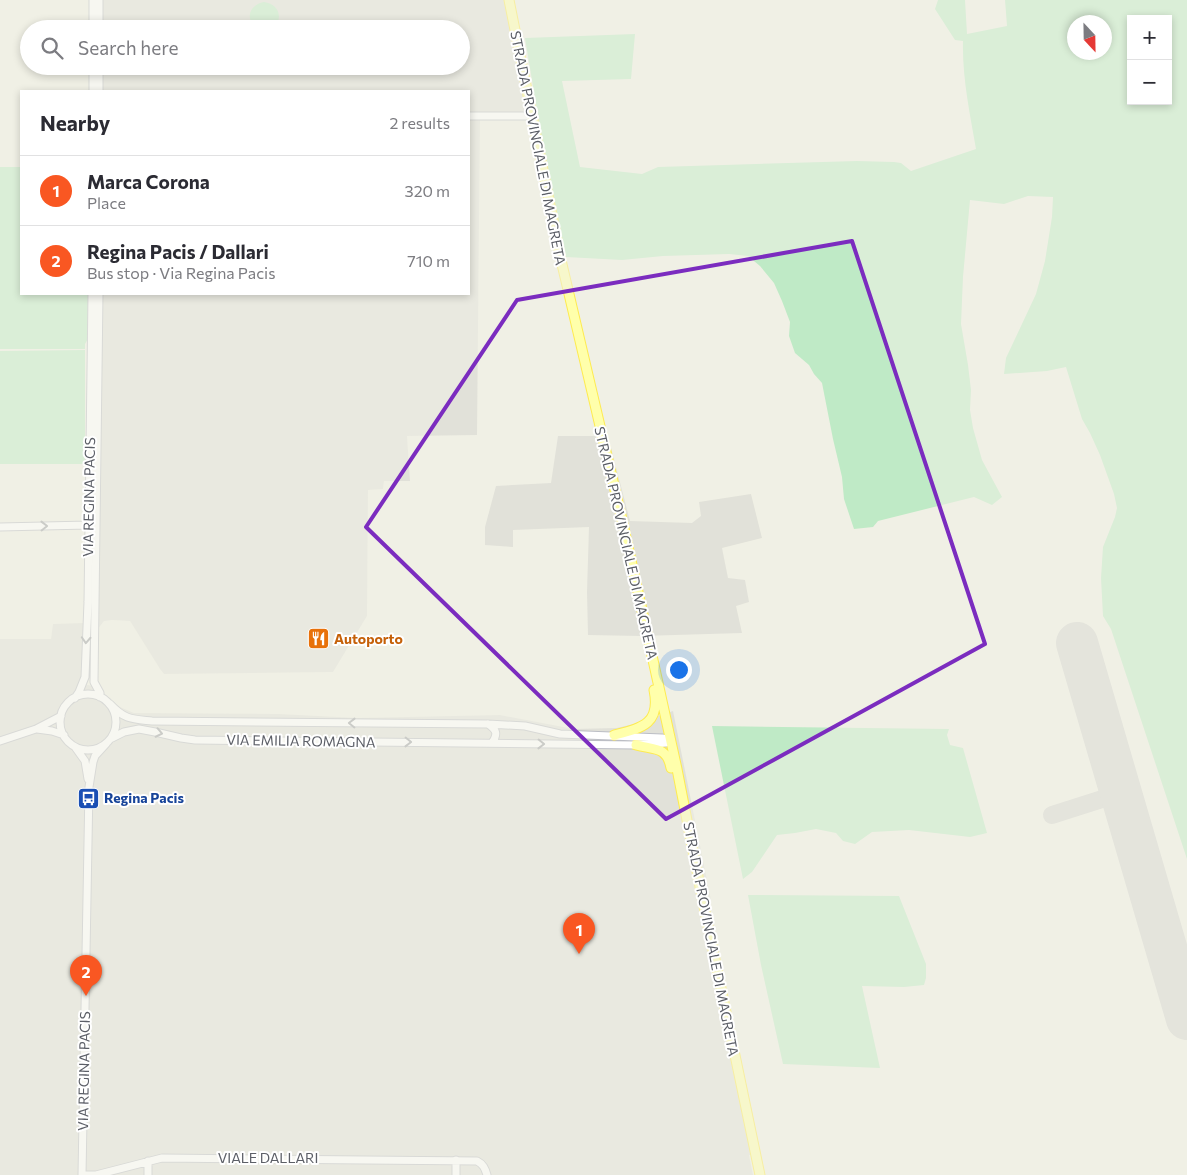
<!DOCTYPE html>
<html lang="en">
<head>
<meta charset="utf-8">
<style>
	:root { --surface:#fff; --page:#f2f2f3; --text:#2b2b33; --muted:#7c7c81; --line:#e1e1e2; --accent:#f95722 }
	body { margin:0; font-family:Commissioner,sans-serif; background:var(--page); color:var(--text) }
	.controls { position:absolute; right:15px; top:15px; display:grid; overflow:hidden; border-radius:0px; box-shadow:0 2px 8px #0003 }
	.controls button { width:45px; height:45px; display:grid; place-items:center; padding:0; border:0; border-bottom:1px solid var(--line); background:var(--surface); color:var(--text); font:25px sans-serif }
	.compass { position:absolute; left:1067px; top:15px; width:45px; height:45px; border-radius:50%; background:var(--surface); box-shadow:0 2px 8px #0003; rotate:158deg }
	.you { position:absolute; left:678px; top:669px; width:18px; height:18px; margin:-12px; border:4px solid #fff; border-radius:50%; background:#1a73e8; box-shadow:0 0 0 8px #1a73e833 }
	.badge { display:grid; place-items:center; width:32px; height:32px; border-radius:50%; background:var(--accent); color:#fff; font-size:16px; font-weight:700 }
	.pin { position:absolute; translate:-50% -41px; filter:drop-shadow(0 1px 2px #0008) }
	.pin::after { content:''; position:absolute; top:26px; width:18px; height:15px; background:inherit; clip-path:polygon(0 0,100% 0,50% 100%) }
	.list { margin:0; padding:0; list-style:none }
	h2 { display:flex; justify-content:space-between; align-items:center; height:65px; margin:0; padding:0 20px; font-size:21px }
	h2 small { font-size:16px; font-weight:400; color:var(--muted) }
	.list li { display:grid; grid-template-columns:32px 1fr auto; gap:15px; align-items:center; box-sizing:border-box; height:70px; padding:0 20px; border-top:1px solid var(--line) }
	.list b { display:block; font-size:19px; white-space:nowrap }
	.list p { margin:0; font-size:16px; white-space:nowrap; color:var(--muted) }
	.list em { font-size:16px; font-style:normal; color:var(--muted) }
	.icon { flex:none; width:28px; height:28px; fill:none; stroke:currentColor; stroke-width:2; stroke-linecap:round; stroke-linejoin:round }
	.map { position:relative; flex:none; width:1187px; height:1175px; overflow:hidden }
	.search { position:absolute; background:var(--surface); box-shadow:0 2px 8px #0003; left:20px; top:20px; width:450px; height:55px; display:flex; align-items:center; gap:12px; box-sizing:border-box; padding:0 18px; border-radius:28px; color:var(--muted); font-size:19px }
	.panel { position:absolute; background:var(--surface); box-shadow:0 2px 8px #0003; left:20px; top:90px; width:450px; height:205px; border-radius:0px }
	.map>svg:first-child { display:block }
	.industrial { fill:#e1e1d9 }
	.green { fill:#bfeac6; fill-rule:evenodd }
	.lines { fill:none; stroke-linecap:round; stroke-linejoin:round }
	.taxiway { stroke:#d4d4d0; stroke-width:18 }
	.runway { stroke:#d4d4d0; stroke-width:42 }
	.minor-casing { stroke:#bcbec5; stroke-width:9 }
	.major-casing { stroke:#feeb50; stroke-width:11 }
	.minor { stroke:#fff; stroke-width:7 }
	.major { stroke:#ffffab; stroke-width:9 }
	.oneway { stroke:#9d9fa4 }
	.marked { fill:none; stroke:#7b2cbf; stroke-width:4; stroke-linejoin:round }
	.labels { text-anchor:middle; stroke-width:4; stroke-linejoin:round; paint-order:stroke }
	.street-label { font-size:14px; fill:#5c5f67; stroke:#fff }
	.food-label { font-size:14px; font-weight:bold; fill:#c56008; stroke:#fff; text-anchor:start }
	.transit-label { font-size:14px; font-weight:bold; fill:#164399; stroke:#fff; text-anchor:start }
</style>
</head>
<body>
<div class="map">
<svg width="1187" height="1175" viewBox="0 0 1187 1175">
	<rect width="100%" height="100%" fill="#f0f0e5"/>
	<!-- industrial -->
	<path class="industrial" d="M103 0H505L528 119 480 120 477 435 407 436 410 481H384L383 489 368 490 367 616 333 672 164 674 160 669 130 621 112 620 104 621 97 630 100 294H469V91H102V66H461V29H102Z
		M558 436H608L630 521 692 523 701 516 699 502 751 494 762 538 722 548 728 578 745 580 749 602 736 606 742 633 641 636 588 635 587 592 589 527 513 530V547L485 545V527L496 486 551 483Z
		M83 623 81 686 88 685 96 687 120 707 134 713 279 714 358 718 500 715 574 729 617 728 638 723 673 711 711 900 710 912 761 1155H749L753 1175H0V639H51L53 624Z"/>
	<!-- green -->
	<path class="green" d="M938 0H965L967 34 1007 26 1005 0H1187V859L1111 629 1103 616 1101 578 1103 547 1115 517 1117 508 1114 494 1100 455 1090 433 1082 419 1066 367 1047 371 1004 374 1006 358 1036 294 1045 261 1052 217 1053 197 1028 196 1004 204 970 200 963 277 961 324 968 365 971 390 970 410 973 428 982 460 1002 497 992 505 974 497 878 521 873 527 854 529 844 499 842 477 833 439 822 383 814 374 809 365 795 353 789 336 790 322 782 301 774 283 760 266 748 256 729 254 663 256 622 260 566 257 547 171 525 38 635 34 631 79 562 81 580 167 642 174 658 167 857 161 894 162 901 163 911 171 976 149C970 114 962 77 963 41L955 40 935 9ZM1131 19H1168V101H1131ZM1074 22H1104V52H1074Z
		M264 2C279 4 284 18 273 29H256C245 18 249 5 264 2Z
		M0 167H21V294H93V330L85 344V349H0Z
		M85 350V464H0V351Z
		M712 726 949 729 947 735 950 745 963 748 987 833 970 837 909 830 872 832 855 844 843 841 836 833 816 829 795 833 777 835 752 872 743 879Z
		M748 895 899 896 926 964V978L924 985 904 987 862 986 880 1068 783 1064 761 965Z"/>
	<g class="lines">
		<!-- taxiway -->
		<path class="taxiway" d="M1052 815 1121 793"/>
		<!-- runway -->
		<path class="runway" d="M1077 643 1187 1019"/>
		<defs>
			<path id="minor" d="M93 0V29
				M99 29V0
				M93 91V66
				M99 91V66
				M469 116H531
				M99 294 94 682 100 693V697
				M0 527 88 525
				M60 722a28 28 0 1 1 56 0a28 28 0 1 1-56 0Z
				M75 698 79 692 85 677 88 602 92 294
				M110 704C125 720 132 719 152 721L488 724 525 726 560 734 662 738 671 740
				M488 724C497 730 498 734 492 743
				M37 729 52 731 64 735
				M112 738 124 732 139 729 155 732 181 738 195 740 636 745 666 743 670 740
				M0 741 36 729 61 716
				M75 747 85 761 88 779
				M82 1175 89 787 93 762 95 756 106 744
				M82 1175H96L162 1158 477 1161C483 1164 485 1168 487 1175
				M148 1175V1161
				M456 1175V1160"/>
			<path id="major" d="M509 0 561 260 623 524 651 651 677 769 702 897 760 1175
				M614 735C642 728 661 724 654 690
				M636 745C654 750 667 746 671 768"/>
		</defs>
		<!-- minor casing -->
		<use href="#minor" class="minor-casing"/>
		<!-- major casing -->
		<use href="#major" class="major-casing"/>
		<!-- minor -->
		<use href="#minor" class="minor"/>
		<!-- major -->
		<use href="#major" class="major"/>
	</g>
	<!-- one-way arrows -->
	<defs><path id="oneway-chevron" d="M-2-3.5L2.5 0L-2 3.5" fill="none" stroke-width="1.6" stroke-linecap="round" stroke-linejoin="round" transform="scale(1.25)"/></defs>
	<g class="oneway">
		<use href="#oneway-chevron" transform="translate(44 526) rotate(-1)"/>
		<use href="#oneway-chevron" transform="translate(86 640) rotate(93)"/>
		<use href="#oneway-chevron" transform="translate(352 723) rotate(-179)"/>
		<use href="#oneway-chevron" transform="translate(159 733) rotate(12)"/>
		<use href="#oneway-chevron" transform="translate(408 742) rotate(1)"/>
		<use href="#oneway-chevron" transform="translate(541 744) rotate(1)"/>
	</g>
	<!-- marked area -->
	<path d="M0 0H1187V1175H0ZM852 241 985 644 666 819 366 527 517 300Z" fill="#f0f0e5" fill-opacity=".55" fill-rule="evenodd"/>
	<path class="marked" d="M852 241 985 644 666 819 366 527 517 300Z"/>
	<!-- icons -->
	<defs>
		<symbol id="restaurant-square" viewBox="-11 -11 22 22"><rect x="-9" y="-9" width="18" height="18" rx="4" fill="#e8710a" stroke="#fff"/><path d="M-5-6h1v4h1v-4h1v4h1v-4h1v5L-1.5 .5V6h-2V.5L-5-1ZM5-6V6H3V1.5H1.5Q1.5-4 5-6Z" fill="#fff"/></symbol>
		<symbol id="bus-square" viewBox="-11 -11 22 22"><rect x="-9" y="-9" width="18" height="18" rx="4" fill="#1a4fb4" stroke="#fff"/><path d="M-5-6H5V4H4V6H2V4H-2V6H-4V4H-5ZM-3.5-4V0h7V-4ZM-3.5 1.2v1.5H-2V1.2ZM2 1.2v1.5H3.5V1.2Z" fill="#fff"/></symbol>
	</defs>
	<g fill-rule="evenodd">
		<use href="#restaurant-square" x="306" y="626" width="25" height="25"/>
		<use href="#bus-square" x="76" y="786" width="25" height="25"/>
	</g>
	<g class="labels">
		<!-- street labels -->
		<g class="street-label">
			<text transform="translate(538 148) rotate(79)" y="5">STRADA PROVINCIALE DI MAGRETA</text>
			<text transform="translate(89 497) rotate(-89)" y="5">VIA REGINA PACIS</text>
			<text transform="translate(626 543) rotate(77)" y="5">STRADA PROVINCIALE DI MAGRETA</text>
			<text transform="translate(301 741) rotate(1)" y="5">VIA EMILIA ROMAGNA</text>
			<text transform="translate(711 939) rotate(79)" y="5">STRADA PROVINCIALE DI MAGRETA</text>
			<text transform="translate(84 1071) rotate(-89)" y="5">VIA REGINA PACIS</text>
			<text x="268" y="1163">VIALE DALLARI</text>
		</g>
		<!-- food labels -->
		<g class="food-label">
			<text x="334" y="644">Autoporto</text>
		</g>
		<!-- transit labels -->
		<g class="transit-label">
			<text x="104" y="803">Regina Pacis</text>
		</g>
	</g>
</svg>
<div class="controls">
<button>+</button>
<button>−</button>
</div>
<svg class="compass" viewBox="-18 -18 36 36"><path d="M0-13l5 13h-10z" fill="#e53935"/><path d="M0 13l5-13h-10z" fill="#7c7c81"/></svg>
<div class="you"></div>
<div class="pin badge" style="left:579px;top:954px">1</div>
<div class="pin badge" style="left:86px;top:996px">2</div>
<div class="search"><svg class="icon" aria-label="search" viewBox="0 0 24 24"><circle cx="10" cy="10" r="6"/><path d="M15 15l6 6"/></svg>Search here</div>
<section class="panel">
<h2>Nearby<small>2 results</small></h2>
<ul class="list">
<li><span class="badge">1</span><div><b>Marca Corona</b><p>Place</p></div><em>320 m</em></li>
<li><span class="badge">2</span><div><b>Regina Pacis / Dallari</b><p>Bus stop · Via Regina Pacis</p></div><em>710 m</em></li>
</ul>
</section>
</div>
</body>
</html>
